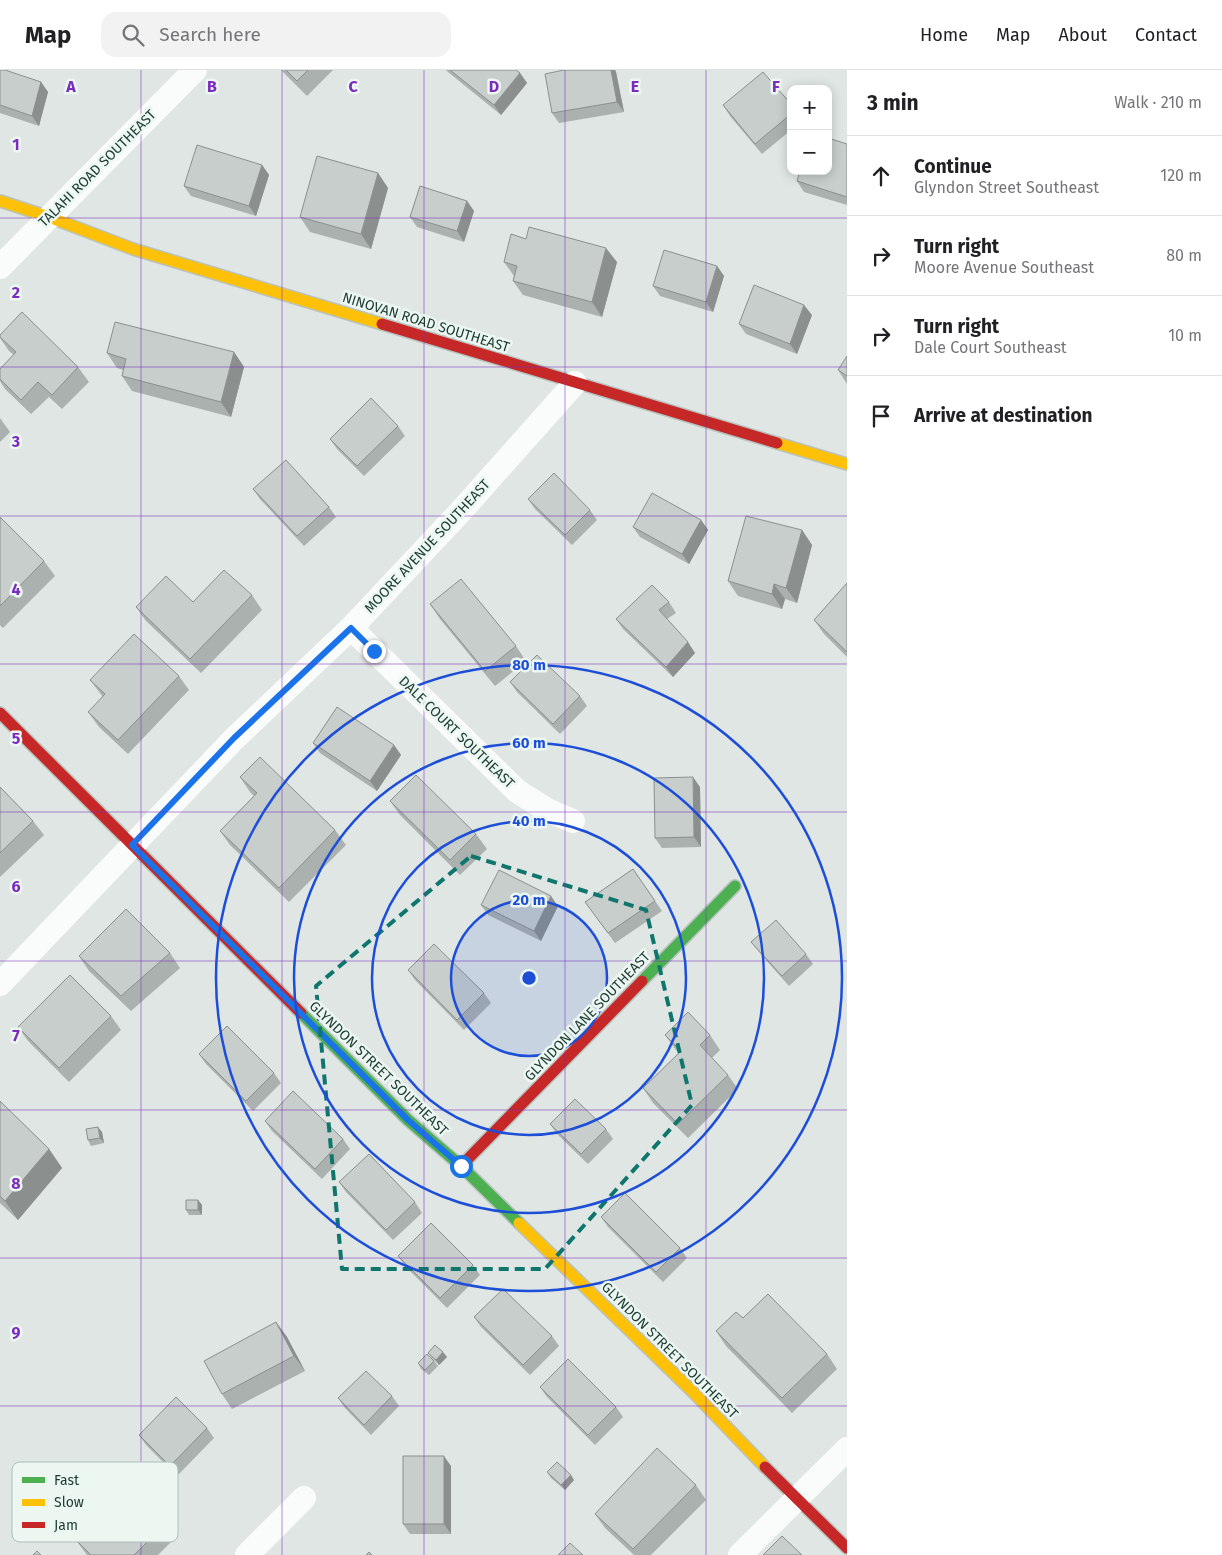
<!DOCTYPE html>
<html lang="en">
<head>
<meta charset="utf-8">
<style>
	:root { --surface:#fff; --page:#f2f2f2; --text:#202124; --muted:#757577; --line:#e0e0e0 }
	body { margin:0; font-family:"Fira Sans",sans-serif; background:var(--page); color:var(--text) }
	.controls { position:absolute; right:15px; top:15px; display:grid; overflow:hidden; border-radius:10px; box-shadow:0 2px 12px #0003 }
	.controls button { width:45px; height:45px; display:grid; place-items:center; padding:0; border:0; border-bottom:1px solid var(--line); background:var(--surface); color:var(--text); font:25px sans-serif }
	.stop { position:absolute; width:15px; height:15px; margin:-11px; border:4px solid #1a73e8; border-radius:50%; background:#fff }
	.stop.end { background:#1a73e8; border-color:#fff; box-shadow:0 1px 5px #0008 }
	.list { margin:0; padding:0; list-style:none }
	h2 { display:flex; justify-content:space-between; align-items:center; height:65px; margin:0; padding:0 20px; font-size:21px }
	h2 small { font-size:16px; font-weight:400; color:var(--muted) }
	.list li { display:grid; grid-template-columns:32px 1fr auto; gap:15px; align-items:center; box-sizing:border-box; height:80px; padding:0 20px; border-top:1px solid var(--line) }
	.list b { display:block; font-size:19px; white-space:nowrap }
	.list p { margin:0; font-size:16px; white-space:nowrap; color:var(--muted) }
	.list em { font-size:16px; font-style:normal; color:var(--muted) }
	.icon { flex:none; width:28px; height:28px; fill:none; stroke:currentColor; stroke-width:2; stroke-linecap:round; stroke-linejoin:round }
	.map { position:relative; flex:none; width:847px; height:1485px; overflow:hidden }
	header { display:flex; align-items:center; gap:30px; box-sizing:border-box; height:70px; padding:0 25px; background:var(--surface); border-bottom:1px solid var(--line) }
	header strong { font-size:24px }
	nav { display:flex; gap:28px; margin-inline-start:auto; font-size:18px }
	.search { width:350px; height:45px; background:var(--page); display:flex; align-items:center; gap:12px; box-sizing:border-box; padding:0 18px; border-radius:15px; color:var(--muted); font-size:19px }
	main { display:flex }
	aside { flex:1; background:var(--surface) }
	.map>svg:first-child { display:block }
	.lines { fill:none; stroke-linecap:round; stroke-linejoin:round }
	.fast-casing { stroke:#b8c3bf; stroke-width:14 }
	.slow-casing { stroke:#b8c3bf; stroke-width:14 }
	.jam-casing { stroke:#b8c3bf; stroke-width:14 }
	.street { stroke:#fafbfb; stroke-width:24 }
	.fast { stroke:#4caf50; stroke-width:11 }
	.slow { stroke:#ffc107; stroke-width:11 }
	.jam { stroke:#c62828; stroke-width:11 }
	.wall { fill:#abb1af }
	.shaded-wall { fill:#8b908e }
	.building { fill:#c7cecb; stroke:#8b908e }
	.route { stroke:#1a73e8; stroke-width:6 }
	.marked { fill:none; stroke:#0f766e; stroke-width:4; stroke-dasharray:10 6; stroke-linejoin:round }
	.grid { fill:none; stroke:#7b2cbf; stroke-width:1; stroke-opacity:0.55 }
	.ring { fill:none; stroke:#1d4ed8; stroke-width:2.5 }
	.labels { text-anchor:middle; stroke-width:5; stroke-linejoin:round; paint-order:stroke }
	.street-label { font-size:14px; fill:#1d3a33; stroke:#ecf7f2 }
	.key { fill:#ecf7f2; stroke:#aebeb9; stroke-width:1 }
	.key-label { font-size:14px; fill:#1d3a33 }
	.grid-label { font-size:16px; text-anchor:middle; font-weight:bold; fill:#7b2cbf; stroke:#ecf7f2; stroke-width:5; stroke-linejoin:round; paint-order:stroke }
	.centre { fill:#1d4ed8; stroke:#ecf7f2; stroke-width:2.5 }
	.ring-label { font-size:15px; text-anchor:middle; font-weight:bold; fill:#1d4ed8; stroke:#ecf7f2; stroke-width:5; stroke-linejoin:round; paint-order:stroke }
</style>
</head>
<body>
<header>
<strong>Map</strong>
<div class="search"><svg class="icon" aria-label="search" viewBox="0 0 24 24"><circle cx="10" cy="10" r="6"/><path d="M15 15l6 6"/></svg>Search here</div>
<nav><a>Home</a><a>Map</a><a>About</a><a>Contact</a></nav>
</header>
<main>
<div class="map">
<svg width="847" height="1485" viewBox="0 0 847 1485">
	<rect width="100%" height="100%" fill="#e0e6e3"/>
	<g class="lines">
		<defs>
			<path id="fast" d="M642 911 735 816
				M301 943 408 1050 461 1096 519 1153"/>
			<path id="slow" d="M0 131 49 147 133 179 382 254
				M777 373 847 394
				M519 1153 692 1321 765 1397"/>
			<path id="jam" d="M382 254 777 373
				M0 643 301 943
				M461 1096 642 911
				M765 1397 847 1478"/>
		</defs>
		<!-- fast casing -->
		<use href="#fast" class="fast-casing"/>
		<!-- slow casing -->
		<use href="#slow" class="slow-casing"/>
		<!-- jam casing -->
		<use href="#jam" class="jam-casing"/>
		<!-- street -->
		<path class="street" d="M0 197 195 0
			M351 558 517 721 547 740 573 751
			M0 914 234 669 351 558 461 441 575 313
			M247 1485 304 1428
			M740 1485 847 1379"/>
		<!-- fast -->
		<use href="#fast" class="fast"/>
		<!-- slow -->
		<use href="#slow" class="slow"/>
		<!-- jam -->
		<use href="#jam" class="jam"/>
	</g>
	<!-- wall -->
	<path class="wall" d="M0 0 41 12 48 22 39 56 0 43Z
		M281 0H333L307 26Z
		M446 0H516L520 3 527 13 501 45 448 2Z
		M564 0H615L616 2 624 42 559 53 552 43Z
		M791 34V60L762 84 730 46 723 35Z
		M847 74V135L804 122 797 111Z
		M262 95 269 105 256 146 191 126 184 116Z
		M378 103 388 118 371 179 310 162 300 147Z
		M467 131 474 141 464 172 417 157 410 147Z
		M504 192H617L602 247 523 225 513 211 514 206Z
		M717 196 724 206 713 242 660 226 653 216Z
		M812 245 797 284 746 264 739 254Z
		M0 265 78 297 89 312 62 339 49 327 31 344 5 319 0 311V299L14 285 9 281 0 268Z
		M234 282 244 297 231 347 132 321 122 306 123 300 117 298 107 283Z
		M847 286V314L838 300Z
		M0 348 10 362 0 372Z
		M398 356 405 366 364 406 337 379 330 369Z
		M253 419 329 437 336 447 304 476 260 429Z
		M528 429 590 440 597 450 572 475 535 439Z
		M0 447 44 491 55 506 3 558 0 555Z
		M701 450 708 460 689 494 640 467 633 457Z
		M802 460 812 475 797 533 785 529 782 539 738 526 728 511Z
		M847 513V587L824 564 814 550Z
		M252 525 262 540 201 603 146 551 136 537 193 532Z
		M669 532 676 543 667 549 695 583 673 607 623 559 616 549Z
		M430 534 516 576 526 591 495 616 440 549Z
		M179 606 189 620 128 684 99 657 88 642 103 627 90 610Z
		M510 612 580 626 587 636 560 664 517 622Z
		M313 673 394 675 401 685 377 721 320 683Z
		M240 707 335 760 346 775 289 832 230 775 220 761 254 726 250 722Z
		M0 717 33 751 44 765 0 807Z
		M700 717 701 777 662 778 655 768Z
		M390 731 476 764 487 779 460 805 400 745Z
		M633 799 662 841 615 873 585 832Z
		M481 835 558 836 541 871 488 845Z
		M751 872 806 884 813 894 789 916 759 882Z
		M170 883 180 898 131 941 89 901 79 886Z
		M408 900 484 923 491 933 464 960 415 910Z
		M111 946 121 960 69 1012 28 971 18 957Z
		M665 965H710L720 980 712 988 728 1005 738 1019 688 1068 653 1033 643 1018 679 983 675 979Z
		M199 984 274 1003 281 1013 253 1041 206 994Z
		M0 1031 49 1079 62 1098 18 1150 0 1133Z
		M265 1051 343 1069 350 1079 322 1109 272 1061Z
		M550 1054 606 1059 613 1069 588 1094 557 1064Z
		M102 1062 104 1073 91 1076 88 1070Z
		M339 1112 415 1132 422 1143 393 1170 346 1122Z
		M198 1130 202 1135V1145H189L186 1140Z
		M601 1147 680 1178 687 1188 663 1212 608 1157Z
		M398 1186 473 1195 480 1205 447 1238 405 1196Z
		M474 1247 552 1266 559 1276 530 1305 481 1257Z
		M743 1248 827 1284 837 1299 792 1343 726 1276 716 1261Z
		M276 1252 287 1267 305 1301 232 1339 222 1324Z
		M428 1283 447 1287 439 1295 432 1288Z
		M434 1291 438 1296 429 1305 421 1299 418 1293Z
		M540 1317 616 1337 623 1347 595 1375 547 1327Z
		M392 1326 399 1336 371 1365 345 1338 338 1328Z
		M207 1358 214 1368 177 1406 146 1375 139 1365Z
		M451 1396V1464H410L403 1454Z
		M547 1402 574 1410 565 1420 551 1408Z
		M696 1415 706 1430 651 1485H634L605 1458 595 1444Z
		M161 1458 171 1472 158 1485H87L75 1469Z"/>
	<!-- shaded-wall -->
	<path class="shaded-wall" d="M611 0H615L616 2 624 42 617 32Z
		M520 3 527 13 501 45 494 35Z
		M41 12 48 22 39 56 32 46Z
		M262 95 269 105 256 146 249 136Z
		M378 103 388 118 371 179 361 164Z
		M467 131 474 141 464 172 457 161Z
		M606 178 617 192 602 247 592 232Z
		M717 196 724 206 713 242 706 232Z
		M804 235 812 245 797 284 790 274Z
		M234 282 244 297 231 347 221 332Z
		M701 450 708 460 689 494 682 484Z
		M802 460 812 475 797 533 786 518Z
		M774 514 785 529 782 539 772 524Z
		M688 572 695 583 673 607 666 597Z
		M394 675 401 685 377 721 370 711Z
		M693 707 700 717 701 777 694 767Z
		M551 826 558 836 541 871 534 861Z
		M98 1057 102 1062 104 1073 100 1068Z
		M49 1079 62 1098 18 1150 5 1131Z
		M198 1130 202 1135V1145L198 1140Z
		M276 1252 287 1267 305 1301 294 1286Z
		M443 1282 447 1287 439 1295 436 1290Z
		M444 1386 451 1396V1464L444 1454Z
		M571 1405 574 1410 565 1420 561 1415Z"/>
	<!-- building -->
	<path class="building" d="M0 0H5L41 12 32 46 0 35Z
		M286 0H308L297 11Z
		M450 0H516L520 3 494 35Z
		M564 0H611L617 32 552 43 545 4Z
		M763 2 791 34V44L755 74 723 35Z
		M828 68 847 74V127L797 111 800 101H828Z
		M197 75 262 95 249 136 184 116Z
		M317 86 378 103 361 164 300 147Z
		M420 116 467 131 457 161 410 147Z
		M529 157 606 178 592 232 513 211 517 196 504 192 511 164 526 169Z
		M664 180 717 196 706 232 653 216Z
		M754 215 804 235 790 274 739 254Z
		M22 242 78 297 52 325 38 312 21 330 0 309V299L16 282 0 267V265Z
		M115 252 234 282 221 332 122 306 126 289 107 283Z
		M847 286V306L838 300Z
		M371 328 398 356 357 396 330 369Z
		M286 390 329 437 297 466 253 419Z
		M554 403 590 440 565 465 528 429Z
		M652 423 701 450 682 484 633 457Z
		M746 446 802 460 786 518 774 514 772 524 728 511Z
		M0 447 44 491 0 536Z
		M224 500 252 525 190 589 136 537 166 506 193 532Z
		M461 509 516 576 485 601 430 534Z
		M847 513V582L814 550Z
		M652 515 669 532 659 540 688 572 666 597 616 549Z
		M134 564 179 606 118 670 88 642 105 624 90 610Z
		M537 585 580 626 553 654 510 612Z
		M337 637 394 675 370 711 313 673Z
		M260 687 335 760 279 818 220 761 257 723 240 707Z
		M416 705 476 764 450 790 390 731Z
		M693 707 694 767 655 768 654 708Z
		M0 717 33 751 0 783Z
		M633 799 655 831 608 863 585 832Z
		M499 800 551 826 534 861 481 835Z
		M126 839 170 883 121 926 79 886Z
		M776 850 806 884 782 906 751 872Z
		M434 874 484 923 457 950 408 900Z
		M70 905 111 946 59 998 18 957Z
		M688 942 710 965 700 975 728 1005 678 1054 643 1018 681 981 665 965Z
		M227 956 274 1003 246 1031 199 984Z
		M293 1021 343 1069 315 1099 265 1051Z
		M575 1029 606 1059 581 1084 550 1054Z
		M0 1031 49 1079 5 1131 0 1126Z
		M98 1057 100 1068 88 1070 86 1059Z
		M369 1084 415 1132 386 1160 339 1112Z
		M625 1123 680 1178 656 1202 601 1147Z
		M186 1130H198V1140H186Z
		M431 1153 473 1195 440 1228 398 1186Z
		M503 1219 552 1266 523 1295 474 1247Z
		M768 1224 827 1284 782 1328 716 1261 736 1242 743 1248Z
		M276 1252 294 1286 222 1324 204 1291Z
		M435 1275 443 1282 436 1290 428 1283Z
		M427 1284 434 1291 425 1300 418 1293Z
		M568 1289 616 1337 588 1365 540 1317Z
		M366 1301 392 1326 364 1355 338 1328Z
		M176 1327 207 1358 170 1396 139 1365Z
		M657 1378 696 1415 633 1479 595 1444Z
		M403 1386H444V1454H403Z
		M557 1392 571 1405 561 1415 547 1402Z
		M123 1421 161 1458 134 1485H91L75 1469Z
		M782 1466 802 1485H763Z
		M570 1473 583 1485H558Z
		M37 1481 41 1485H33Z
		M369 1482 372 1485H366Z"/>
	<g class="lines">
		<!-- route -->
		<path class="route" d="M374 581 351 558 234 668 132 775 408 1050 461 1096"/>
	</g>
	<!-- marked area -->
	<path class="marked" d="M471 786 646 840 692 1035 545 1199H342L316 916Z"/>
	<!-- grid -->
	<path class="grid" d="M141 0V1485M282 0V1485M424 0V1485M565 0V1485M706 0V1485M0 148H847M0 297H847M0 446H847M0 594H847M0 742H847M0 891H847M0 1040H847M0 1188H847M0 1336H847"/>
	<!-- distance rings -->
	<circle cx="529" cy="908" r="78" fill="#1d4ed8" fill-opacity=".12"/>
	<g class="ring">
		<circle cx="529" cy="908" r="78"/>
		<circle cx="529" cy="908" r="157"/>
		<circle cx="529" cy="908" r="235"/>
		<circle cx="529" cy="908" r="313"/>
	</g>
	<g class="labels">
		<!-- street labels -->
		<g class="street-label">
			<text transform="translate(97 98) rotate(-45)" y="5">TALAHI ROAD SOUTHEAST</text>
			<text transform="translate(426 252) rotate(17)" y="5">NINOVAN ROAD SOUTHEAST</text>
			<text transform="translate(427 476) rotate(-47)" y="5">MOORE AVENUE SOUTHEAST</text>
			<text transform="translate(457 662) rotate(44)" y="5">DALE COURT SOUTHEAST</text>
			<text transform="translate(587 946) rotate(-46)" y="5">GLYNDON LANE SOUTHEAST</text>
			<text transform="translate(379 998) rotate(44)" y="5">GLYNDON STREET SOUTHEAST</text>
			<text transform="translate(670 1280) rotate(45)" y="5">GLYNDON STREET SOUTHEAST</text>
		</g>
	</g>
	<!-- legend -->
	<rect x="12" y="1392" width="166" height="80" rx="8" class="key"/>
	<rect x="22" y="1407" width="23" height="6" fill="#4caf50"/>
	<rect x="22" y="1429" width="23" height="7" fill="#ffc107"/>
	<rect x="22" y="1452" width="23" height="6" fill="#c62828"/>
	<g class="key-label">
		<text x="54" y="1415">Fast</text>
		<text x="54" y="1437">Slow</text>
		<text x="54" y="1460">Jam</text>
	</g>
	<g class="grid-label">
		<text x="71" y="22">A</text>
		<text x="212" y="22">B</text>
		<text x="353" y="22">C</text>
		<text x="494" y="22">D</text>
		<text x="635" y="22">E</text>
		<text x="776" y="22">F</text>
		<text x="16" y="80">1</text>
		<text x="16" y="228">2</text>
		<text x="16" y="377">3</text>
		<text x="16" y="525">4</text>
		<text x="16" y="674">5</text>
		<text x="16" y="822">6</text>
		<text x="16" y="971">7</text>
		<text x="16" y="1119">8</text>
		<text x="16" y="1268">9</text>
	</g>
	<circle cx="529" cy="908" r="8" class="centre"/>
	<g class="ring-label">
		<text x="529" y="600">80 m</text>
		<text x="529" y="678">60 m</text>
		<text x="529" y="756">40 m</text>
		<text x="529" y="835">20 m</text>
	</g>
</svg>
<div class="controls">
<button>+</button>
<button>−</button>
</div>
<div class="stop" style="left:461px;top:1096px"></div>
<div class="stop end" style="left:374px;top:581px"></div>
</div>
<aside>
<h2>3 min<small>Walk · 210 m</small></h2>
<ul class="list">
<li><svg class="icon" aria-label="ahead" viewBox="0 0 24 24"><path d="M12 20V5M6 11l6-6 6 6"/></svg><div><b>Continue</b><p>Glyndon Street Southeast</p></div><em>120 m</em></li>
<li><svg class="icon" aria-label="right" viewBox="0 0 24 24"><path d="M7 20v-9h11M14 6l5 5-5 5"/></svg><div><b>Turn right</b><p>Moore Avenue Southeast</p></div><em>80 m</em></li>
<li><svg class="icon" aria-label="right" viewBox="0 0 24 24"><path d="M7 20v-9h11M14 6l5 5-5 5"/></svg><div><b>Turn right</b><p>Dale Court Southeast</p></div><em>10 m</em></li>
<li><svg class="icon" aria-label="arrive" viewBox="0 0 24 24"><path d="M6 21V4h12l-3 4 3 4H6"/></svg><div><b>Arrive at destination</b></div></li>
</ul>
</aside>
</main>
</body>
</html>
